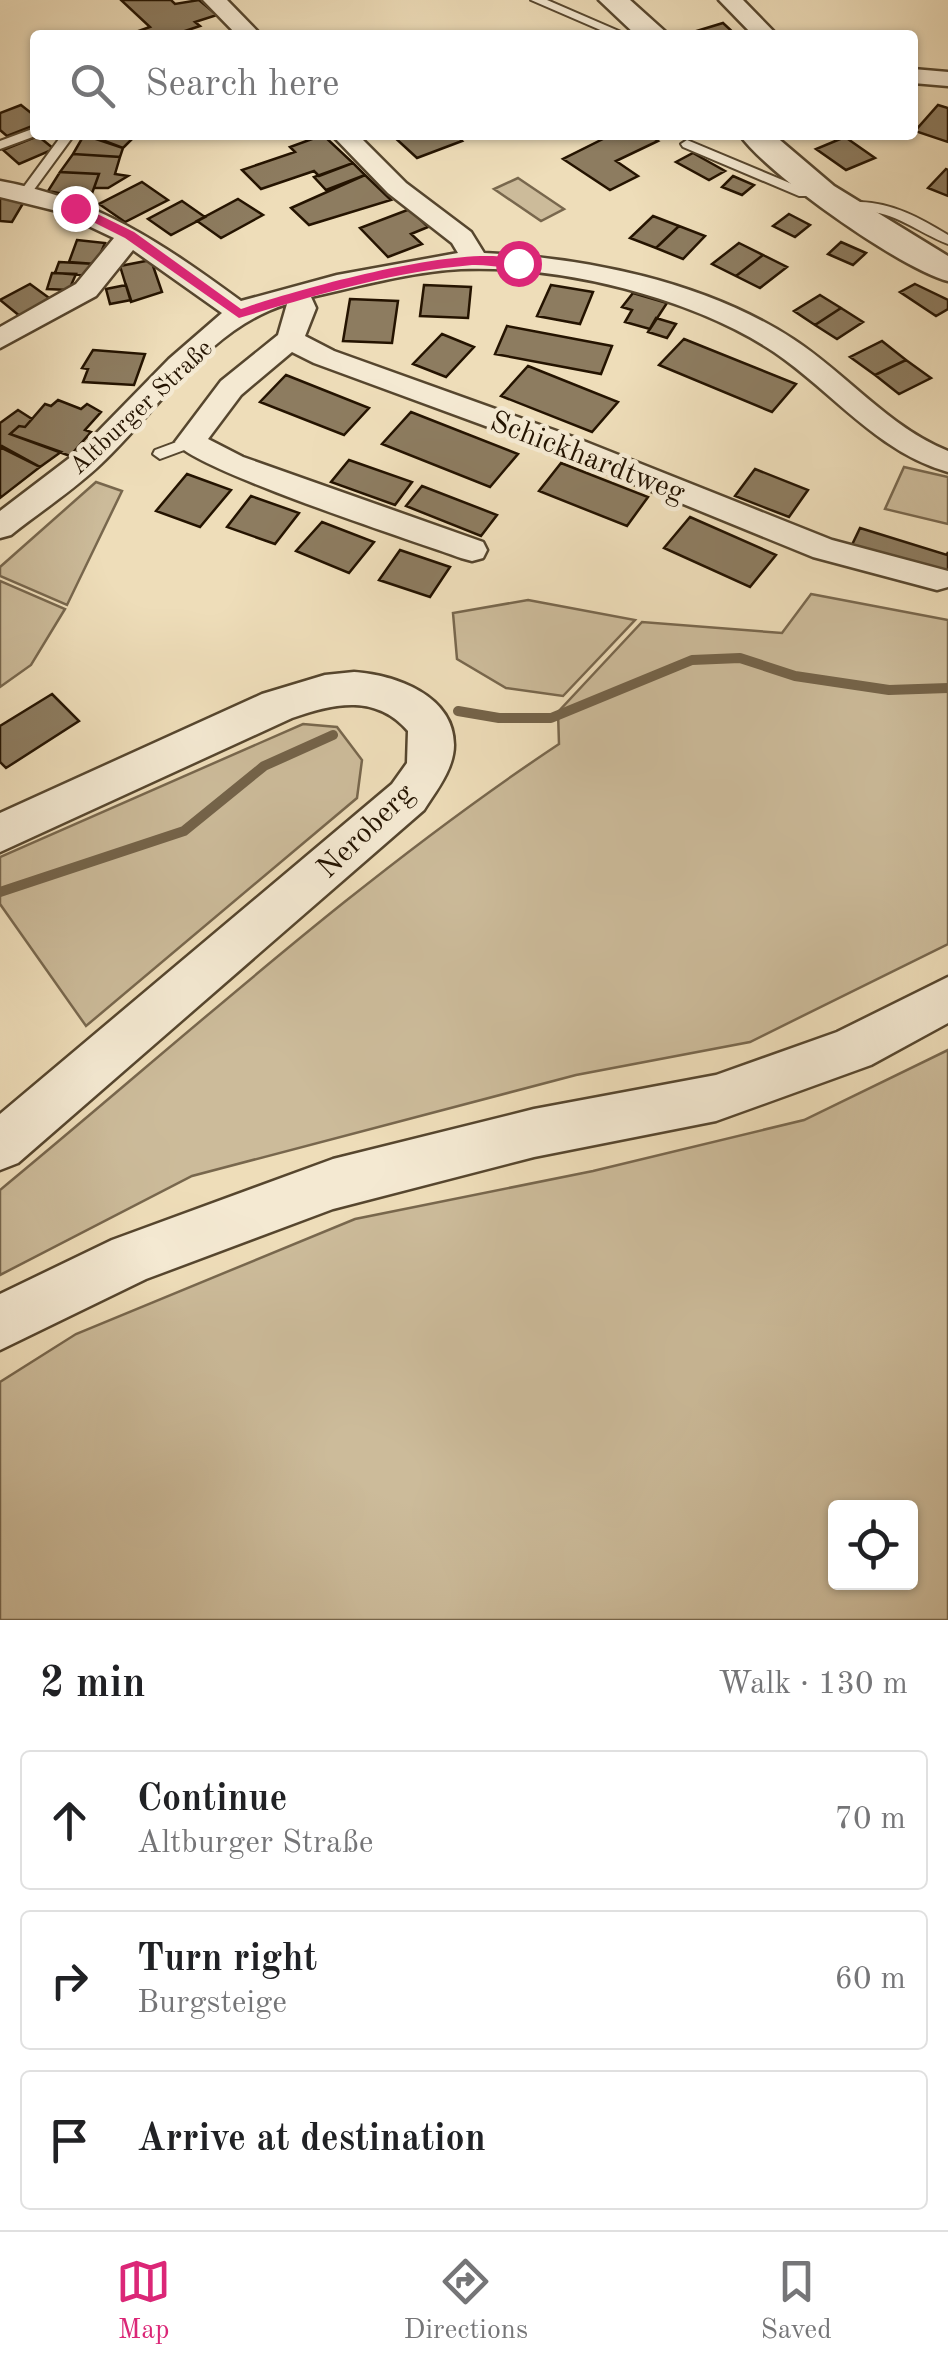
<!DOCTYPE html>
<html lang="en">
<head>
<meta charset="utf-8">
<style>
	:root { --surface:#fff; --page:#f6f6f6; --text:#202124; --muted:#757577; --line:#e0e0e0; --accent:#db2777 }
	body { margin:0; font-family:"Old Standard TT",serif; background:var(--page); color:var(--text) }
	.controls { position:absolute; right:30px; bottom:30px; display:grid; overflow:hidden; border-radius:10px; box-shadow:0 2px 8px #0004 }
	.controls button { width:90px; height:90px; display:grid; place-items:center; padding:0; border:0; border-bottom:2px solid var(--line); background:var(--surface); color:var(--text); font:50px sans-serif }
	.stop { position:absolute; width:30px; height:30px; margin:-22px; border:8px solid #db2777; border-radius:50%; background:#fff }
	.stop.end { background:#db2777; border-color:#fff; box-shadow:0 2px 10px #0008 }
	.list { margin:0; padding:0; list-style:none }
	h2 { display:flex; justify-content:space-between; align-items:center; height:130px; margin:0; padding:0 40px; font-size:42px }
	h2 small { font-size:32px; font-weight:400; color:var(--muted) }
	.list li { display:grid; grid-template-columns:65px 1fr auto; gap:30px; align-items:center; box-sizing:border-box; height:140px; margin:0 20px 20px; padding:0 20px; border:2px solid var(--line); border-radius:10px }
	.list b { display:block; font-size:38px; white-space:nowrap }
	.list p { margin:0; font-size:32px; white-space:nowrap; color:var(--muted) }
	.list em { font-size:32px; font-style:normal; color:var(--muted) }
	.icon { flex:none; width:55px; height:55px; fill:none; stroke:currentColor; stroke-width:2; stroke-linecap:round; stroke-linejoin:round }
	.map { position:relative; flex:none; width:948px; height:1620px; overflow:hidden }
	.search { position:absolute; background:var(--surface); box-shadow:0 2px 8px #0004; left:30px; right:30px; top:30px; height:110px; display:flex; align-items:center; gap:25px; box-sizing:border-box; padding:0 35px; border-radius:10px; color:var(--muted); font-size:38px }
	.sheet { height:610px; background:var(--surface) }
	nav { display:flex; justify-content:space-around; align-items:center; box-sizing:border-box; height:140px; border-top:2px solid var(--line); background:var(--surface); font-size:28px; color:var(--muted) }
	nav a { display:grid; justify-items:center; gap:5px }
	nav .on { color:var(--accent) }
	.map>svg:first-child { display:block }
	.green { fill:#ccbb9a; stroke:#78674d; stroke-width:2.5; fill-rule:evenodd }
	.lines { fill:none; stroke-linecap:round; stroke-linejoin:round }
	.stream { stroke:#746349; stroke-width:10 }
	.building { fill:#8d7c60; stroke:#241300; stroke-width:2.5 }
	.service-casing { stroke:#56462e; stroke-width:4 }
	.minor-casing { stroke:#56462e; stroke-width:5 }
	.tertiary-casing { stroke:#56462e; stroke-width:5 }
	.service { fill:#f4e9d2; fill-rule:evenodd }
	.minor { fill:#f4e9d2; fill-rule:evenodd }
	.tertiary { fill:#f4e9d2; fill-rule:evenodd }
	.route { fill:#db2777 }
	.labels { text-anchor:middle; stroke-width:9; stroke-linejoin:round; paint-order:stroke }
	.far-street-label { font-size:25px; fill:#241300; stroke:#f4e9d2 }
	.street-label { font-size:30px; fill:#241300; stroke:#f4e9d2 }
</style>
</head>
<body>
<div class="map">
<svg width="948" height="1620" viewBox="0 0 948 1620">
	<rect width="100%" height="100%" fill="#eeddb9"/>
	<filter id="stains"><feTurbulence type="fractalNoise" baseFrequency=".002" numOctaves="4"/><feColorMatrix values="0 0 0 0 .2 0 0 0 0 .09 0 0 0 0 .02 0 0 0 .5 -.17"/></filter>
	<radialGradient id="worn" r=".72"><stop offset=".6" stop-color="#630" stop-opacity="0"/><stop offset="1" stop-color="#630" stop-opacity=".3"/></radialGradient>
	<!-- green -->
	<path class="green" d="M518 178 564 209 541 221 494 189Z
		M904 467 948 477V524L885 509Z
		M96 482 122 491 67 605 0 576V567Z
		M0 581 65 609 31 665 0 687Z
		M811 594 948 620V944L750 1042 576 1075 192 1176 0 1275V1190C184 1038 360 876 559 744L558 712 642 622 782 633Z
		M528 600 635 620 563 696 506 688 457 659 453 613Z
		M303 724 337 727 362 760 357 798 86 1026 0 904V857Z
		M948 1050V1620H0V1382L76 1334 355 1219 593 1171 804 1120ZM836 1508H910V1582H836Z"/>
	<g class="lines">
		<!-- stream -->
		<path class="stream" d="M458 711 499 718H551L692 660 740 658 795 676 889 690 948 688
			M0 892 184 831 264 766 333 735"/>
	</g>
	<!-- building -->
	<path class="building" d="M121 0H171L175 4 199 0 217 15 195 22 200 26 173 35H127L150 27Z
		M723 23 736 35 690 33Z
		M21 105 35 116V125L7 136 0 130V113Z
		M938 105 948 108V142L915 131Z
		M84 135 123 148 120 157 73 154Z
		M89 135H124L132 139 123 148Z
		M323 135 353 163 319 176 314 171 261 189 242 170 295 152 290 147Z
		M392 135H455L462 141 417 158Z
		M611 135H649L658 141 616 161 638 176 610 190 563 159Z
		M38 136 54 149 19 164 3 150Z
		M845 137 875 158 846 170 816 149Z
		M693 153 725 171 709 180 676 162Z
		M73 154 120 157 115 174 128 176 108 188H94L99 174 60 172Z
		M353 163 365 175 326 190 314 177Z
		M946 169 948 170V196L928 188Z
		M60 172 99 174 90 199 48 191Z
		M365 175 391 200 309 225 291 208Z
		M733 176 754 185 742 195 722 187Z
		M142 182 168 200 125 222 99 204Z
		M0 198 25 200 12 222 0 221Z
		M238 199 263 215 221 238 197 221Z
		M182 201 205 217 171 235 148 219Z
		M410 209 428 227 411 234 422 244 388 257 360 228Z
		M789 214 810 225 795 237 773 226Z
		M653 216 679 226 656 248 630 238Z
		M679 226 705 236 683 259 656 248Z
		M77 240 105 243 96 264 69 262Z
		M841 242 866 253 853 265 828 254Z
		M739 243 763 255 736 276 712 264Z
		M763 255 787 267 760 288 736 276Z
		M151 260 162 292 131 302 120 266Z
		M59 262 96 264 93 276 55 273Z
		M52 273 76 274 69 290 47 289Z
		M30 284 52 300 21 317 0 300Z
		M915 284 948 300V309L936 316 900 292Z
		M126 285 131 300 110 304 106 289Z
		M424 285 471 287 468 318 420 316Z
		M551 285 593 292 580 324 537 316Z
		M633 293 667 303 650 329 625 322 632 310 622 307Z
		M820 295 841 308 815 325 794 311Z
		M350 299 398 301 392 343 343 341Z
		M841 308 863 322 837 339 815 325Z
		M656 318 676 324 667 338 648 332Z
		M507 326 612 346 601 374 495 354Z
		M442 334 474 347 446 377 413 364Z
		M684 339 796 384 772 412 659 365Z
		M882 341 906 360 875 375 850 357Z
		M93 350 145 354 134 385 83 382 88 369 82 368Z
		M906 360 931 378 899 394 875 375Z
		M528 366 618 402 592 432 501 396Z
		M286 375 369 408 344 435 260 402Z
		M58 400 81 409 87 404 101 412 85 430 91 432 70 456 10 434 19 426 25 427 45 404 51 406Z
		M18 410 32 419 25 427 19 426 10 434 61 452 40 467 0 447V423Z
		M411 412 518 454 490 487 382 444Z
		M2 446 40 467 0 498V447Z
		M349 460 412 482 395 505 331 482Z
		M561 463 648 497 627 526 539 491Z
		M755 469 808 490 789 517 735 496Z
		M187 474 231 490 200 527 156 511Z
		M422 486 497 515 481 536 406 506Z
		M251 496 299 513 275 544 227 527Z
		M690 517 776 555 750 587 664 548Z
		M322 522 374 542 349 573 296 551Z
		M860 528 947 555 948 552V574L851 547Z
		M400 550 450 567 430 597 379 580Z
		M52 694 79 721 6 768 0 762V726Z"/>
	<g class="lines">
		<defs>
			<path id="service" d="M531 0H547L628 35H612Z
				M35 128V135H38L0 149V141Z
				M62 135H74L30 195H22L20 192Z
				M687 140 804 189 815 185 821 189 807 196H799L683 147 681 144Z
				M860 202C893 203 920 218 948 235V244C912 230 888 204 846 213L840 209Z
				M190 437 197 442 195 446 160 459 153 454 155 450Z"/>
			<path id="minor" d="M203 0H227L261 35H237Z
				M719 0H743L777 35H753Z
				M913 69 948 72V86L913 83Z
				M332 135H358L406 183 471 232 484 253C588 258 705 282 793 339 847 374 887 426 948 451V472C877 452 833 392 774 352 691 297 560 265 461 269 410 272 360 286 311 297L316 308 305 336 334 351 576 438 832 540 948 571V587L937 590 813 557 556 452 314 363 292 352 241 395 208 439 243 457 483 542 487 550 483 558 472 561 461 558C417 542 192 469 175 442L221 381 278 335 287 304C208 328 159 409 102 463 74 490 41 511 11 535L0 538V511L80 450 169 359 222 313 133 250 96 296 0 348V327L76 284 114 238 57 211 0 197V181C98 199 163 244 241 301L337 275 458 253 452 243 388 193Z"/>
			<path id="tertiary" d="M599 0H630L669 35H636Z
				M740 135H774L834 186 948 256V281C901 269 768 175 740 135Z
				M354 672C395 675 454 695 454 745 454 769 436 791 424 810L18 1163 0 1170V1114L392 784 407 763 408 731C376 694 334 703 292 718L0 852V813L262 694 325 675Z
				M948 977V1023L871 1065 716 1121 534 1157 333 1209 146 1279 0 1350V1294L112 1240 333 1159 534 1109 716 1075 837 1032Z"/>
		</defs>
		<!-- service casing -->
		<use href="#service" class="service-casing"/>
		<!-- minor casing -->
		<use href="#minor" class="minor-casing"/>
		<!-- tertiary casing -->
		<use href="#tertiary" class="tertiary-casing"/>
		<!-- service -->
		<use href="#service" class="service"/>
		<!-- minor -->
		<use href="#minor" class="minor"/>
		<!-- tertiary -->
		<use href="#tertiary" class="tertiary"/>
	</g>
	<!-- route -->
	<path class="route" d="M71 205H79L134 232 241 309C292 291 481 237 525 263 511 271 489 264 472 265 391 272 317 295 239 318L125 238 71 211Z"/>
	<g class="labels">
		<!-- far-street labels -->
		<g class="far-street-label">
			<text transform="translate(140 406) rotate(-43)" y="9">Altburger Straße</text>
		</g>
		<!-- street labels -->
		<g class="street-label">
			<text transform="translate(588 456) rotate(21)" y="10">Schickhardtweg</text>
			<text transform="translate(365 830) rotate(-44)" y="10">Neroberg</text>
		</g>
	</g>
	<rect width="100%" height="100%" filter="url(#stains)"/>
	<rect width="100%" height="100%" fill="url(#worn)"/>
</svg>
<div class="controls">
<button><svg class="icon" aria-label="locate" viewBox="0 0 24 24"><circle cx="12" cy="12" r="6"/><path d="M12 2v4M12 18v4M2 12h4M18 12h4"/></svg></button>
</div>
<div class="stop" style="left:518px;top:263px"></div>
<div class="stop end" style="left:75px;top:208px"></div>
<div class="search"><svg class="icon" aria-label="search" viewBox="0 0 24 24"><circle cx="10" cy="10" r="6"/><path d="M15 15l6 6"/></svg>Search here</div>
</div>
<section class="sheet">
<h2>2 min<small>Walk · 130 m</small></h2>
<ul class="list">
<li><svg class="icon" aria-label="ahead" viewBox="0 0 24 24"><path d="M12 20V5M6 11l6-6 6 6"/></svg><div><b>Continue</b><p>Altburger Straße</p></div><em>70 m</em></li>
<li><svg class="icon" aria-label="right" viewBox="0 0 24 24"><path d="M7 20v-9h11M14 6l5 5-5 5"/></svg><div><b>Turn right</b><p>Burgsteige</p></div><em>60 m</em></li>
<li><svg class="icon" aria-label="arrive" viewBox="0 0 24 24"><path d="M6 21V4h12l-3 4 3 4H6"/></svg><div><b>Arrive at destination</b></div></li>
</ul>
</section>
<nav>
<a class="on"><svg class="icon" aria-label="map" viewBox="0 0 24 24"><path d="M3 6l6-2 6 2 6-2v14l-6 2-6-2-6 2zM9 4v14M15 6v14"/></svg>Map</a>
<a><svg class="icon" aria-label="directions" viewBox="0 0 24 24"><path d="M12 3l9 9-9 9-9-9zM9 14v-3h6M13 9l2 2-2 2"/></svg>Directions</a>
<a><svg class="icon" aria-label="saved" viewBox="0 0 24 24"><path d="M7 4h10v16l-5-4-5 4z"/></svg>Saved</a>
</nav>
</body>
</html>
